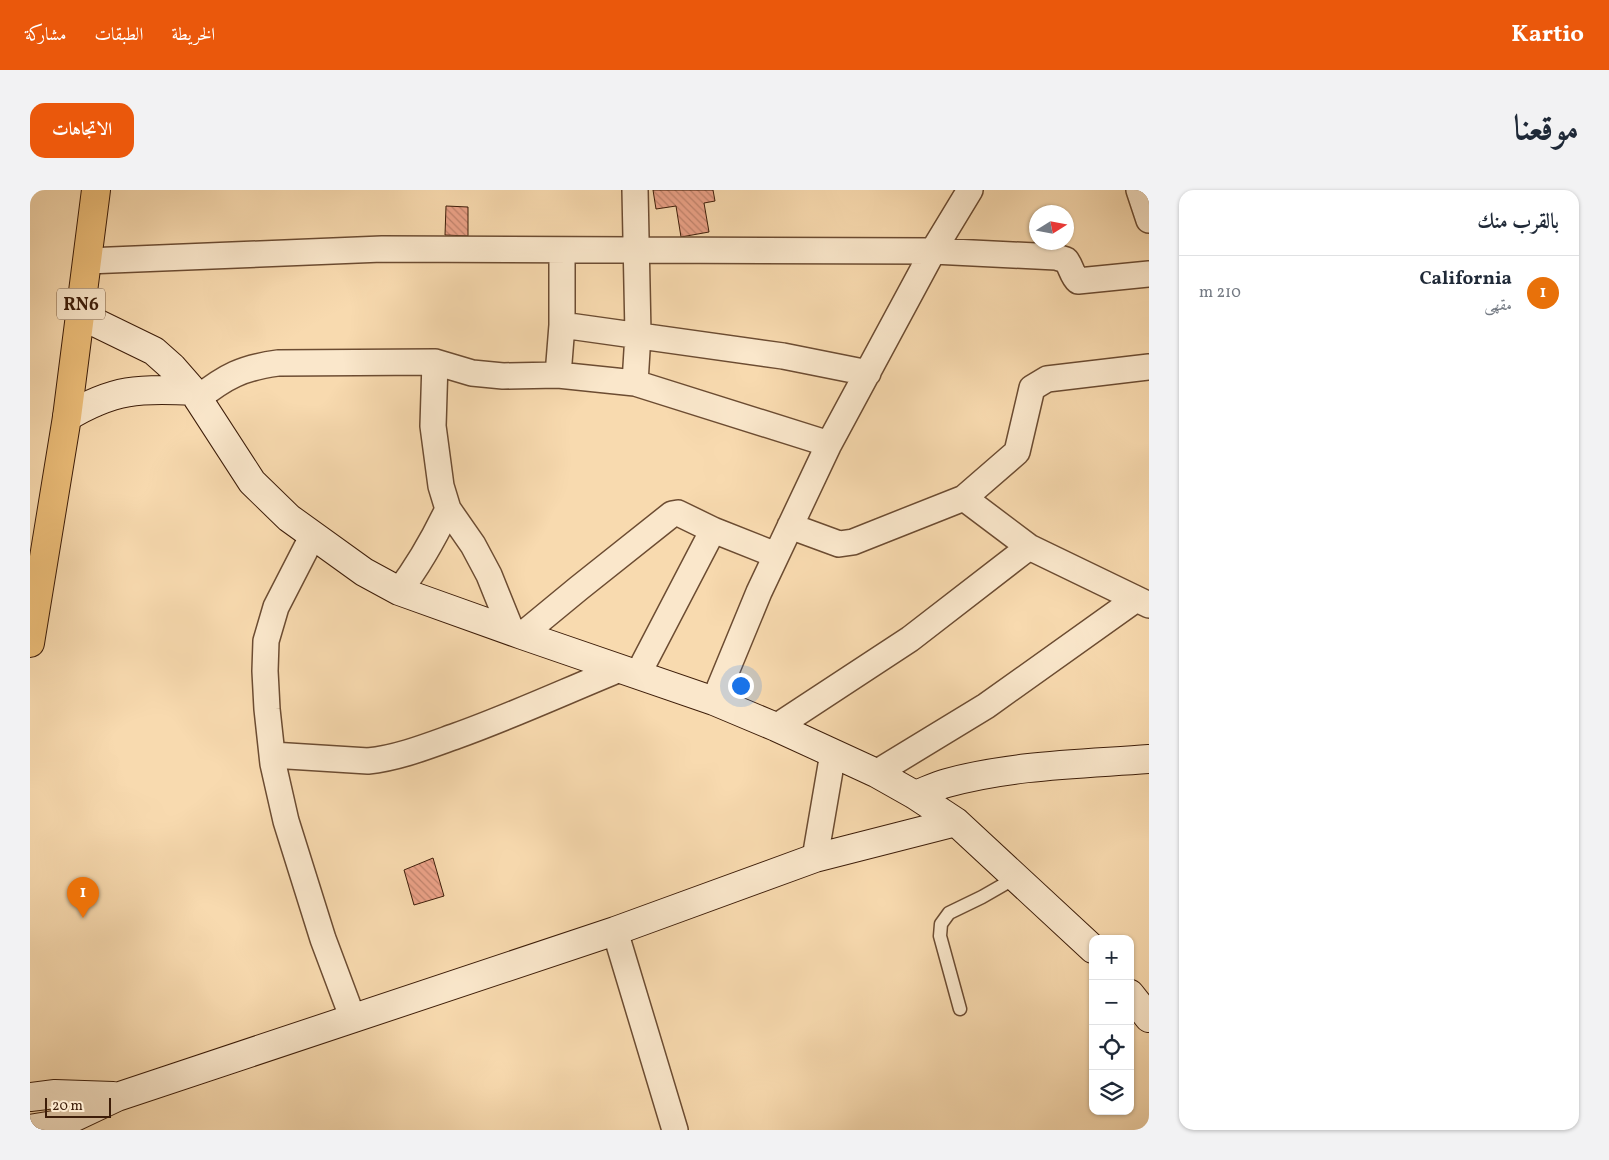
<!DOCTYPE html>
<html lang="ar">
<head>
<meta charset="utf-8">
<style>
	:root { --surface:#fff; --page:#f2f2f3; --text:#1f2937; --muted:#747a83; --line:#e0e1e3; --accent:#ea580c }
	body { margin:0; font-family:Vollkorn,Amiri,serif; background:var(--page); color:var(--text); direction:rtl }
	.controls { position:absolute; right:15px; bottom:15px; display:grid; overflow:hidden; border-radius:10px; box-shadow:0 1px 4px #0004 }
	.controls button { width:45px; height:45px; display:grid; place-items:center; padding:0; border:0; border-bottom:1px solid var(--line); background:var(--surface); color:var(--text); font:25px sans-serif }
	.compass { position:absolute; left:999px; top:15px; width:45px; height:45px; border-radius:50%; background:var(--surface); box-shadow:0 1px 4px #0004; rotate:79deg }
	.scale { position:absolute; left:15px; bottom:12px; width:66px; box-sizing:border-box; padding-left:5px; border:2px solid #3d1d09; border-top:0; font-size:14px; line-height:18px; white-space:nowrap; color:#3d1d09; -webkit-text-stroke:4px #fae7cb; paint-order:stroke }
	.you { position:absolute; left:710px; top:495px; width:18px; height:18px; margin:-12px; border:4px solid #fff; border-radius:50%; background:#1a73e8; box-shadow:0 0 0 8px #1a73e833 }
	.badge { display:grid; place-items:center; width:32px; height:32px; border-radius:50%; background:var(--accent); color:#fff; font-size:16px; font-weight:700 }
	.pin { position:absolute; translate:-50% -41px; filter:drop-shadow(0 1px 2px #0008) }
	.pin::after { content:''; position:absolute; top:26px; width:18px; height:15px; background:inherit; clip-path:polygon(0 0,100% 0,50% 100%) }
	.list { margin:0; padding:0; list-style:none }
	h2 { display:flex; justify-content:space-between; align-items:center; height:65px; margin:0; padding:0 20px; font-size:21px }
	h2 small { font-size:16px; font-weight:400; color:var(--muted) }
	.list li { display:grid; grid-template-columns:32px 1fr auto; gap:15px; align-items:center; box-sizing:border-box; height:75px; padding:0 20px; border-top:1px solid var(--line) }
	.list b { display:block; font-size:19px; white-space:nowrap }
	.list p { margin:0; font-size:16px; white-space:nowrap; color:var(--muted) }
	.list em { font-size:16px; font-style:normal; color:var(--muted) }
	.icon { flex:none; width:28px; height:28px; fill:none; stroke:currentColor; stroke-width:2; stroke-linecap:round; stroke-linejoin:round }
	.map { position:relative; flex:none; width:1119px; height:940px; overflow:hidden; direction:ltr; border-radius:15px }
	header { display:flex; align-items:center; gap:30px; box-sizing:border-box; height:70px; padding:0 25px; background:var(--accent); color:#fff }
	header strong { font-size:24px }
	nav { display:flex; gap:28px; margin-inline-start:auto; font-size:18px }
	.intro { display:flex; align-items:center; justify-content:space-between; box-sizing:border-box; height:120px; padding:0 30px }
	h1 { margin:0; font-size:35px }
	.button { padding:12px 22px; border-radius:15px; background:var(--accent); color:#fff; font-size:18px; font-weight:700 }
	main { display:flex; gap:30px; padding:0 30px }
	aside { flex:1; background:var(--surface); border-radius:15px; box-shadow:0 1px 4px #0004 }
	.map>svg:first-child { display:block }
	.building { fill:url(#building-back-hatch); stroke:#3d1d09 }
	.lines { fill:none; stroke-linecap:round; stroke-linejoin:round }
	.lane-casing { stroke:#6c4c32; stroke-width:15 }
	.street-casing { stroke:#6c4c32; stroke-width:28 }
	.secondary-casing { stroke:#3d1d09; stroke-width:30 }
	.primary-casing { stroke:#3d1d09; stroke-width:30 }
	.lane { stroke:#fae7cb; stroke-width:12 }
	.street { stroke:#fae7cb; stroke-width:25 }
	.secondary { stroke:#fae7cb; stroke-width:28 }
	.primary { stroke:#ecbd78; stroke-width:28 }
	.labels { text-anchor:middle; stroke-width:5; stroke-linejoin:round; paint-order:stroke }
	.shield { fill:#fae7cb; stroke:#765a43; stroke-width:1 }
	.shield-label { font-size:18px; font-weight:bold; fill:#3d1d09 }
</style>
</head>
<body>
<header>
<strong>Kartio</strong>
<nav><a>الخريطة</a><a>الطبقات</a><a>مشاركة</a></nav>
</header>
<div class="intro"><h1>موقعنا</h1><a class="button">الاتجاهات</a></div>
<main>
<aside>
<h2>بالقرب منك<small></small></h2>
<ul class="list">
<li><span class="badge" style="background:#e8710a">1</span><div><b>California</b><p>مقهى</p></div><em>210 m</em></li>
</ul>
</aside>
<div class="map">
<svg width="1119" height="940" viewBox="0 0 1119 940">
	<defs>
		<pattern id="building-back-hatch" width="6" height="6" patternUnits="userSpaceOnUse" patternTransform="scale(1.25)"><rect width="6" height="6" fill="#eba288"/><path d="M-1 5l2 2M0 0l6 6M5-1l2 2" fill="none" stroke="#c0836d"/></pattern>
	</defs>
	<rect width="100%" height="100%" fill="#f8daaf"/>
	<filter id="stains"><feTurbulence type="fractalNoise" baseFrequency=".004" numOctaves="4"/><feColorMatrix values="0 0 0 0 .2 0 0 0 0 .09 0 0 0 0 .02 0 0 0 .5 -.17"/></filter>
	<radialGradient id="worn" r=".72"><stop offset=".6" stop-color="#630" stop-opacity="0"/><stop offset="1" stop-color="#630" stop-opacity=".3"/></radialGradient>
	<!-- building -->
	<path class="building" d="M623 0H683L685 11 674 13 679 42 651 47 646 16 626 19Z
		M416 16 438 17V46L415 45Z
		M403 668 414 706 384 715 374 680Z"/>
	<g class="lines">
		<defs>
			<path id="lane" d="M930 819 910 746 911 734 919 723 952 707 987 687"/>
			<path id="street" d="M1109 0 1119 30
				M57 71 352 59 903 61 1026 67 1036 70C1041 76 1042 86 1048 91L1119 84
				M532 135 753 166 838 183
				M405 172 403 236 411 296 418 319 443 355 459 385 482 442
				M528 185 532 135V60
				M605 193 608 144 605 0
				M167 209C196 186 212 178 248 173L405 172 442 183 473 186 528 185 605 193 799 254
				M934 308 999 357 1119 415
				M760 336 809 354 823 352 934 308 987 262 1002 198 1017 189 1119 177
				M283 345 246 417 236 451 235 481 237 519 243 574 256 631 293 749 323 829
				M369 401C389 375 404 348 418 319
				M492 445 549 398 642 324 648 323 683 340
				M608 484 683 340 746 365
				M684 511 729 402 799 254 903 61 940 0
				M746 537 880 449 999 357
				M242 565 338 571C368 568 398 556 426 546 482 526 536 501 590 479
				M846 583 956 516 1106 409
				M785 668 803 563
				M585 741 645 940"/>
			<path id="secondary" d="M50 125 124 161 142 177 163 201 222 292 259 328 334 382 369 401 492 445 684 511 746 537 846 583 885 605 926 632 1063 759
				M37 227C83 199 110 198 163 201
				M885 605C896 601 906 596 917 593 981 575 1053 574 1119 569
				M1100 804 1119 828
				M0 907 25 904 83 906
				M0 939 30 934 87 907 585 741 785 668 926 632"/>
			<path id="primary" d="M0 453 37 227 66 0"/>
		</defs>
		<!-- lane casing -->
		<use href="#lane" class="lane-casing"/>
		<!-- street casing -->
		<use href="#street" class="street-casing"/>
		<!-- secondary casing -->
		<use href="#secondary" class="secondary-casing"/>
		<!-- primary casing -->
		<use href="#primary" class="primary-casing"/>
		<!-- lane -->
		<use href="#lane" class="lane"/>
		<!-- street -->
		<use href="#street" class="street"/>
		<!-- secondary -->
		<use href="#secondary" class="secondary"/>
		<!-- primary -->
		<use href="#primary" class="primary"/>
	</g>
	<g class="labels">
		<!-- shield labels -->
		<rect class="shield" x="27" y="98.5" width="48" height="31" rx="4"/>
		<g class="shield-label">
			<text x="51" y="120">RN6</text>
		</g>
	</g>
	<rect width="100%" height="100%" filter="url(#stains)"/>
	<rect width="100%" height="100%" fill="url(#worn)"/>
</svg>
<div class="controls">
<button>+</button>
<button>−</button>
<button><svg class="icon" aria-label="locate" viewBox="0 0 24 24"><circle cx="12" cy="12" r="6"/><path d="M12 2v4M12 18v4M2 12h4M18 12h4"/></svg></button>
<button><svg class="icon" aria-label="layers" viewBox="0 0 24 24"><path d="M12 4l9 5-9 5-9-5zM3 14l9 5 9-5"/></svg></button>
</div>
<svg class="compass" viewBox="-18 -18 36 36"><path d="M0-13l5 13h-10z" fill="#e53935"/><path d="M0 13l5-13h-10z" fill="#747a83"/></svg>
<div class="scale">20 m</div>
<div class="you"></div>
<div class="pin badge" style="left:53px;top:728px;background:#e8710a">1</div>
</div>
</main>
</body>
</html>
